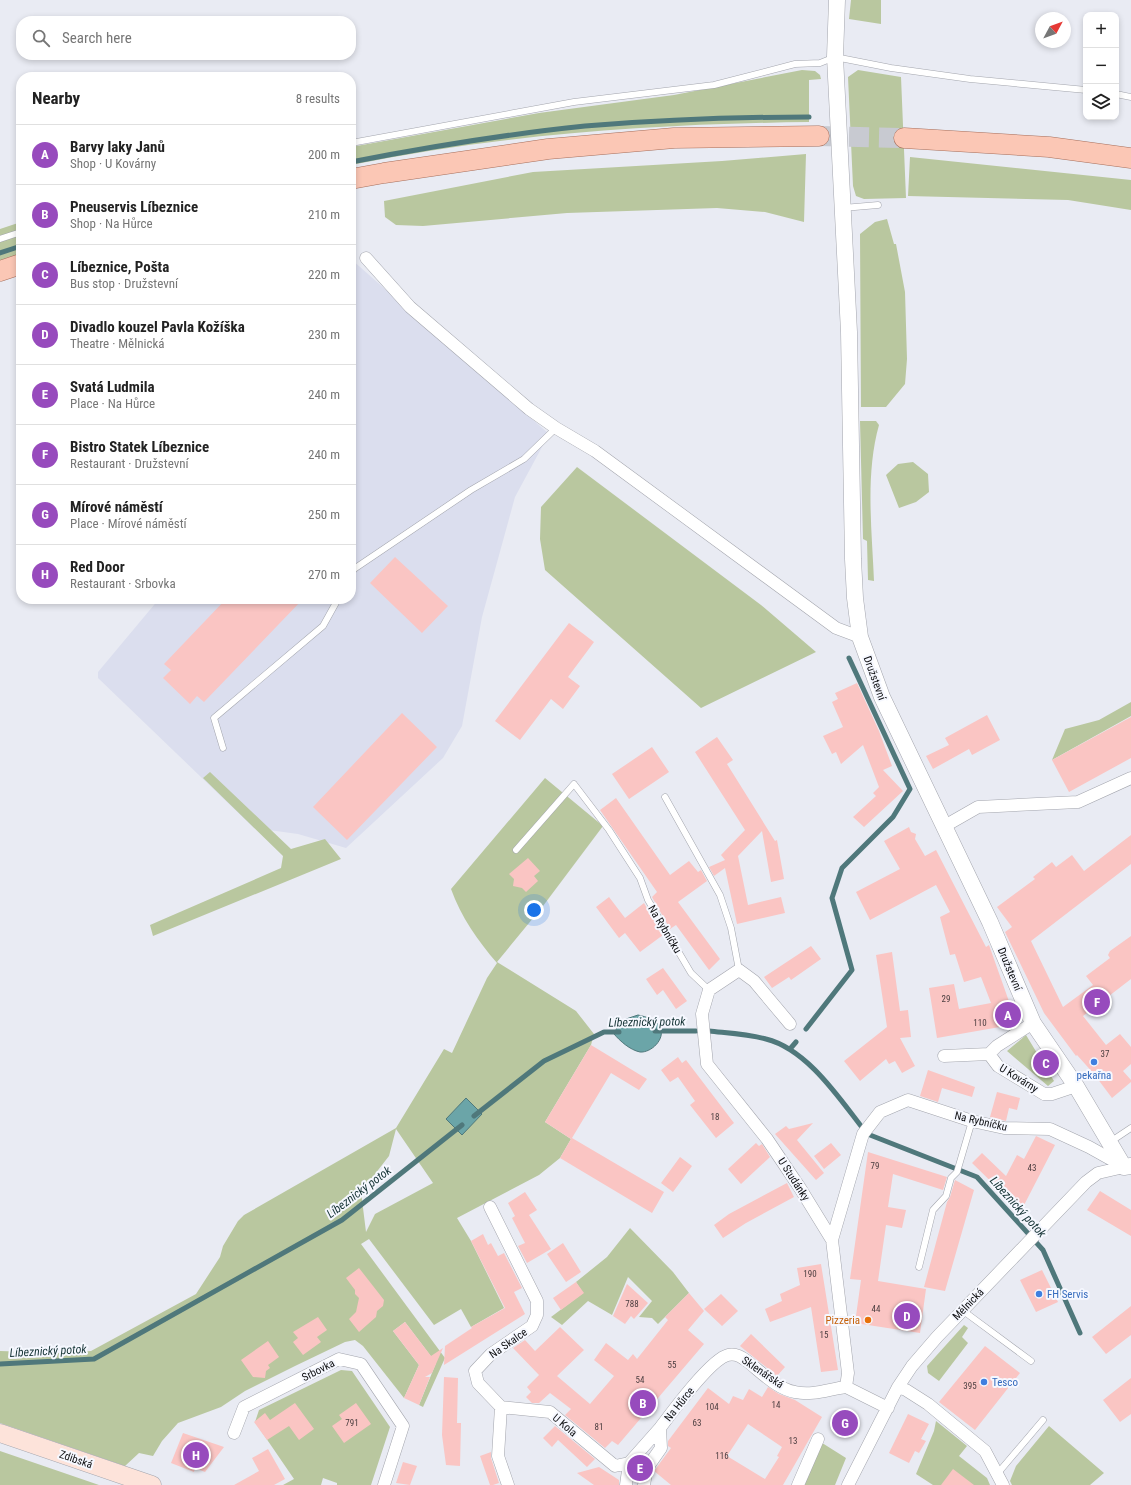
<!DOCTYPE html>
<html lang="en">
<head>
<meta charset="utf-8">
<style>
	:root { --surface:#fff; --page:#f6f6f6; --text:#222; --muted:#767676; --line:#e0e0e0; --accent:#974bbd }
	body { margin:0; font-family:"Roboto Condensed",sans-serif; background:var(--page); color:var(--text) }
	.controls { position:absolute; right:12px; top:12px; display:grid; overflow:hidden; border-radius:8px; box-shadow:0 2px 6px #0003 }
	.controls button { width:36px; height:36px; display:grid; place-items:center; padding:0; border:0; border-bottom:1px solid var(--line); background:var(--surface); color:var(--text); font:20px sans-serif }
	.compass { position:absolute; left:1035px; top:12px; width:36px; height:36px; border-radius:50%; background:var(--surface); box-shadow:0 2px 6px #0003; rotate:49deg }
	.you { position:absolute; left:534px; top:910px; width:14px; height:14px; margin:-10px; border:3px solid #fff; border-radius:50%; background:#1a73e8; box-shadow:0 0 0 6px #1a73e833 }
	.badge { display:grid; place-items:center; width:26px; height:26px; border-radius:50%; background:var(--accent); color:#fff; font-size:13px; font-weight:700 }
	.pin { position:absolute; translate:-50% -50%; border:2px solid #fff; box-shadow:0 1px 4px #0006 }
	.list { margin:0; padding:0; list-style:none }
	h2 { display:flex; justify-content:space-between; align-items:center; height:52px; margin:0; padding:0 16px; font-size:17px }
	h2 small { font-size:13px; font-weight:400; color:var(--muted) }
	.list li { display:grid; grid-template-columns:26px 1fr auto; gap:12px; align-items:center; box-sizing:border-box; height:60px; padding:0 16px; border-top:1px solid var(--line) }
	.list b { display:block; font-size:15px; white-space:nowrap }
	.list p { margin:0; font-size:13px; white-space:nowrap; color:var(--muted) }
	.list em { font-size:13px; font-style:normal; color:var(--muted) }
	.icon { flex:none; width:22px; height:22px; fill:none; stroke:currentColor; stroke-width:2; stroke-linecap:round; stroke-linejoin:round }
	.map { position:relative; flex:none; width:1131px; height:1485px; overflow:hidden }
	.search { position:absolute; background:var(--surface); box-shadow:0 2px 6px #0003; left:16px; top:16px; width:340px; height:44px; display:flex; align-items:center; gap:10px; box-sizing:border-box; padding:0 14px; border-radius:16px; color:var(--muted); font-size:15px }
	.panel { position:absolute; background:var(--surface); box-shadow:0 2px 6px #0003; left:16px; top:72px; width:340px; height:532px; border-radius:16px }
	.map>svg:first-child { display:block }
	.built { fill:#dbdeee }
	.green { fill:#b9c79f; fill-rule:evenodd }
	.water { fill:#6ba5a8; stroke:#4f787b }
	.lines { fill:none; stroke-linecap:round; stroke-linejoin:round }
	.stream { stroke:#4f787b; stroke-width:5 }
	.building { fill:#fac5c3; fill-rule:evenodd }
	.primary-tunnel { stroke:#c8cad1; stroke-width:20; stroke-dasharray:20 10; stroke-linecap:butt }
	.service-casing { stroke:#a3a5ad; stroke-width:7 }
	.minor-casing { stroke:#a3a5ad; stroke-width:13 }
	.tertiary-casing { stroke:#a3a5ad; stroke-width:17 }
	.secondary-casing { stroke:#a3a5ad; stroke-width:19 }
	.primary-casing { stroke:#a66f5c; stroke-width:21 }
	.service { stroke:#fff; stroke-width:6 }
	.minor { stroke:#fff; stroke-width:12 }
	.tertiary { stroke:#fff; stroke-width:16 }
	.secondary { stroke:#fde3da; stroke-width:18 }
	.primary { stroke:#fbc7b5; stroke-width:20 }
	.shop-dot { fill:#3f7fe0; stroke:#f6f8ff; stroke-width:1.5 }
	.food-dot { fill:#e8710a; stroke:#f6f8ff; stroke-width:1.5 }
	.labels { text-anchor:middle; stroke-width:4; stroke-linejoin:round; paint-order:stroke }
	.number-label { font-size:9px; fill:#4a3d3f }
	.street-label { font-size:11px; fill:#0f1013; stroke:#f6f8ff }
	.shop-label { font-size:11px; fill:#366cbe; stroke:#f6f8ff; text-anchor:start }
	.food-label { font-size:11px; fill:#c56008; stroke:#f6f8ff; text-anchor:end }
	.water-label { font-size:12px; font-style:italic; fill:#163436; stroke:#f6f8ff }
</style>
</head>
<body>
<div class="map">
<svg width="1131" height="1485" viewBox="0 0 1131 1485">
	<rect width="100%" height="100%" fill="#e9ebf3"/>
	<!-- built -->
	<path class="built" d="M351 259 549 434 515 497 482 617 462 726 443 758 346 848 298 834 254 828 98 678V672L159 599H351Z"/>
	<!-- green -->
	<path class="green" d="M851 0H881V24L849 19Z
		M802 70 815 71 820 75 821 79 809 80V122C656 124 502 134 351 165V147L539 113 674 95Z
		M858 70 901 77 906 198 864 199 856 196 853 186 848 77Z
		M806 154 804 222 765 212 717 208 567 213 423 226 396 225 385 217 384 201 533 172 722 161Z
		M910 157 1131 180V210L1068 200 908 196Z
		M887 219 894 244H896L905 292 907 359 905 384 886 407H861L860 234 875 222Z
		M21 222V254L0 261V229Z
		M860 421H876L879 425C865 475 872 530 874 581L868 580 867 541 863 539Z
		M913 462 928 474 929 492 916 502 899 508 886 475 898 464Z
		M577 467 761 605 816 652 701 708 545 570 540 539 541 507Z
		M1131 702V716L1052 760 1065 729 1099 720Z
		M210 772 291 849 325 839 341 859 153 936 150 925 281 868 283 856 203 778Z
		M545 778 603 826 543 906 497 962 576 1011 594 1034 591 1045 545 1122 571 1139 560 1158 539 1175 457 1218 471 1241 504 1308 471 1327 461 1309 434 1325 369 1239 361 1244 445 1358 423 1407 419 1405 436 1363 405 1322 393 1331 419 1365 404 1398 363 1346 355 1340 345 1342 295 1366 245 1391 221 1407 178 1423 162 1441 153 1456 139 1453 125 1466 0 1423V1351L60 1353 91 1351 196 1294 220 1257 223 1246 238 1221 244 1215 396 1128 444 1049 452 1053 487 978 497 963C478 941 461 917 451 889ZM396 1129 433 1183 375 1214 366 1232 361 1192 389 1156Z
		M1026 1035 1054 1081 1048 1086 1007 1051Z
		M630 1228 673 1272 689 1293 658 1324 652 1318 639 1317 652 1301 628 1277 612 1315 588 1301 562 1325 551 1317 583 1293 576 1282 607 1257Z
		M964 1325 968 1328 962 1337 968 1343 939 1381 928 1373 927 1366Z
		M341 1370 352 1371 390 1427 371 1485H337V1483L323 1478 321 1485H283L294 1479 255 1422 259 1410Z
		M936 1421 967 1446 959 1456 987 1478 990 1485H933L916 1474 934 1431Z
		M1049 1426 1104 1473 1090 1485H1012L1010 1481 1016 1466Z
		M819 1441 846 1458 835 1485H793Z
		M0 1451 99 1485H0Z"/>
	<!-- water -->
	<path class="water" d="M638 1015C646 1017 656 1019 660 1027 666 1039 651 1053 640 1052 630 1050 620 1041 614 1034L620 1021Z
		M466 1098 482 1114 462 1135 446 1119Z"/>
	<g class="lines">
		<!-- stream -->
		<path class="stream" d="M351 162C428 147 507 134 585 126 659 120 734 117 809 117
			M0 253 21 246
			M806 1029 852 970 832 898 842 868 893 817 910 789 849 658
			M655 1031H696
			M709 1031C727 1033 748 1034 766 1039 806 1049 837 1095 861 1126
			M790 1049 796 1042
			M474 1116 544 1061 604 1032H619
			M870 1135 977 1177 1043 1250 1080 1333
			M0 1364 94 1359 342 1220 462 1125"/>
	</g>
	<!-- building -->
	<path class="building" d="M395 557 448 606 422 633 370 583Z
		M226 599H303L204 702 197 696 190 704 163 678 171 670 164 664Z
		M569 623 594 642 568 677 580 686 563 709 551 699 520 740 495 721Z
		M857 683 879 731 892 766 883 770 903 791 864 827 853 817 876 796 873 793 879 787 863 745 841 764 836 752 832 754 823 736 843 727 832 702 838 699 835 693Z
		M402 713 437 747 347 840 313 807Z
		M987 715 1000 740 972 755 969 749 933 769 926 756 949 745 945 738Z
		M1131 717V758L1069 792 1052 760Z
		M717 737 733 760 727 764 775 841 777 840 784 879 771 882 762 831 738 856 748 905 781 897 785 913 737 924 725 868 714 876 709 867 725 860 721 855 745 830 695 752Z
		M652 747 669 772 629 799 612 774Z
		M616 798 670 875 689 861 698 872 701 870 707 881 678 902 720 959 709 970 676 925 670 929 652 897 657 892 600 810Z
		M909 827 911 832 916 834 915 839 925 856 936 850 986 947 989 945 1017 1024 937 1038 929 988 954 984 959 1009 991 1003 981 977 964 982 955 954 950 955 940 917 950 912 936 885 870 920 856 892 900 869 884 841Z
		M1131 835V864L1031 941 1063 1007 1093 985 1086 976 1110 958 1108 955 1110 951 1131 936V979L1083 1016 1106 1045 1120 1034 1131 1047V1064L1123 1071 1131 1080V1082L1112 1098 1094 1074 1077 1055 1076 1056 1044 1013 1005 932 1012 927 997 907 1035 879 1033 877 1052 862 1056 867 1072 855 1084 871Z
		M528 858 540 871 534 876 538 881 526 892 522 888 513 886 514 879 509 874Z
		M609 897 625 918 644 903 663 935 640 952 625 933 619 938 596 907Z
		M811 946 821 959 791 980 789 977 772 988 764 977Z
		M892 952 900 1011 908 1010 911 1037 900 1038 915 1066 902 1073 895 1061 889 1064 886 1059 860 1081 844 1061 887 1027 876 955Z
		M663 968 687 1001 676 1009 663 990 657 995 646 979Z
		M591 1045 647 1079 639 1090 611 1073 572 1138 664 1192 652 1213 560 1158 571 1139 545 1122Z
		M678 1057 682 1063 686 1060 734 1123 716 1138 690 1105 695 1101 678 1077 670 1082 661 1070Z
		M928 1070 975 1087 972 1097 942 1088 938 1102 920 1096Z
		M997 1092 1020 1098 1017 1110 1009 1108 1006 1121 990 1117Z
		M813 1123 797 1140 824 1173 816 1180 775 1134 786 1126 789 1129Z
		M1036 1136 1055 1145 1022 1209 1016 1206 972 1163 982 1153 1006 1176 1017 1155 1024 1159Z
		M756 1143 759 1146 762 1144 770 1157 741 1184 728 1169Z
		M831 1143 841 1155 824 1169 814 1156Z
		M868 1152 947 1177 943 1190 893 1174 888 1207 906 1210 902 1228 886 1225 878 1281 926 1289 920 1333 855 1323 861 1280 850 1279Z
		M680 1157 692 1166 673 1192 661 1183Z
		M955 1180 974 1190 945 1291 924 1287 947 1202 950 1197Z
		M787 1183 794 1197 746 1223 723 1238 714 1225 729 1214Z
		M1100 1191 1131 1210V1236L1087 1210Z
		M525 1192 537 1210 529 1215 551 1249 527 1263 518 1246 525 1243 512 1218 515 1216 508 1203Z
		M483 1234 488 1245 491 1243 498 1256 504 1253 522 1288 514 1292 525 1314 444 1365 445 1346 472 1328 471 1327 505 1308 471 1241Z
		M563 1243 581 1272 566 1282 547 1254Z
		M821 1264 838 1370 821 1372 811 1307 770 1322 765 1309 782 1301 780 1294 800 1285 797 1268Z
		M359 1268 384 1300 383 1306 377 1311 376 1317 359 1332 349 1319 356 1312 359 1298 355 1294V1290L346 1278Z
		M1042 1270 1058 1302 1036 1312 1020 1280Z
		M576 1282 584 1293 561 1310 553 1298Z
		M627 1284 648 1303 634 1319 631 1316 625 1324 613 1316Z
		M689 1293 704 1311 688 1330 704 1344 618 1445 612 1441 605 1448 565 1415 571 1409 550 1393 539 1403H532L526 1397 531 1392 527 1387 539 1375 513 1348 525 1340 535 1351 560 1327 584 1350 557 1376 590 1404 614 1376 594 1360 606 1343 628 1360 633 1354 637 1359 668 1320 665 1317Z
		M721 1294 738 1311 722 1326 704 1309Z
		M1131 1306V1335L1106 1354 1092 1337Z
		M318 1317 327 1330 317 1337 321 1342 303 1355 293 1342 298 1338 293 1332Z
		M405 1322 431 1356 443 1348 432 1373 425 1377H430L419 1405 404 1398 419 1365 393 1331Z
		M751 1334 785 1367 777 1376 740 1346Z
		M268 1341 279 1357 268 1365 270 1368 266 1371 265 1378 253 1377 241 1360Z
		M985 1346 1020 1373 975 1430 939 1402Z
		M444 1377 458 1378 457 1423H461L460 1466 446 1465 442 1435Z
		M1131 1378V1414L1120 1422 1103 1400Z
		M768 1387 779 1394 795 1400 822 1417 783 1485H671L654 1471 671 1448 668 1446V1441L708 1388 729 1404 733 1396 743 1400 749 1389 762 1397ZM748 1424 782 1447 777 1456 779 1457 765 1479 727 1456Z
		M295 1403 314 1429 299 1440 289 1426 267 1440 254 1422 265 1413 270 1420Z
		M356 1403 371 1424 344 1443 332 1426 342 1419 339 1415Z
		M908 1414 929 1424 921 1439 926 1441 919 1453 915 1451 909 1463 889 1453Z
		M555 1426 595 1459 587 1467 558 1440 552 1447 543 1438Z
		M183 1433 224 1447 205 1472 195 1468 194 1472 171 1463Z
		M268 1449 285 1479 274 1485H234L259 1471 252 1458Z
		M491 1452V1458L499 1483 493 1485H490L480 1456Z
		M403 1462 417 1466 410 1485 396 1483Z
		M599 1467 619 1480V1485H594L577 1473Z
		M953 1469 974 1485H941Z"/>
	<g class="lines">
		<!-- primary-tunnel -->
		<path class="primary-tunnel" d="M819 136 904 138"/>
		<defs>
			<path id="service" d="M1116 94 1131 97
				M351 143 574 102 714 85 795 64 820 63 835 57 891 68 970 79 1086 90
				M843 208 878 205
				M0 239 21 232
				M351 575 354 569 471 490 524 459 556 428
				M223 748 214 718 323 626 338 599
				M665 797 720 895 731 928 739 970
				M516 850 574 784 609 830 640 878 648 900 691 973 709 990
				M1110 1142 1131 1128
				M919 1267 933 1210 946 1196 951 1178 957 1172 972 1121
				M962 1310 1031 1361
				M998 1473 1043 1420"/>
			<path id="minor" d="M366 258 410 307 529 409 556 428 595 451 836 628 860 637
				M943 827 978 807 1078 802 1131 778
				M790 1024 754 981 739 970 709 990 702 1014 707 1064 767 1139 800 1188 832 1240 848 1373 846 1387
				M989 1054 997 1046 1033 1023
				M944 1056 989 1054 998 1066 1044 1094H1052L1076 1086
				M490 1207 537 1301V1315L532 1326 491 1354 475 1371 478 1383 501 1407
				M832 1240 863 1134 880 1112 908 1100 972 1121 1004 1128 1050 1129 1089 1147 1123 1166
				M846 1387 888 1408
				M898 1387 906 1390 928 1404 985 1451 1003 1485
				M501 1407 550 1412 615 1466 629 1463 660 1428
				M501 1407 498 1456 508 1485
				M234 1433 244 1407 339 1359 361 1364 403 1426 384 1485
				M626 1485 629 1463
				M644 1485 647 1468 661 1448 660 1428C672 1412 711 1359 728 1355 735 1353 742 1357 747 1361 761 1372 777 1389 795 1392 813 1396 829 1389 846 1387
				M798 1485 818 1439
				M848 1485 898 1387 912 1366 937 1337 1086 1182 1098 1173 1124 1167"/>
			<path id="tertiary" d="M837 0 835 57 849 332 853 559 855 598 860 637 882 697 990 922 1033 1023 1076 1086 1124 1167 1131 1166"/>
			<path id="secondary" d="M0 1433 152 1485"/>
			<path id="primary" d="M904 138 1049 147 1131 158
				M351 179 384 173 548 149 674 138 819 136
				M0 271 21 264"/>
		</defs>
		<!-- service casing -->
		<use href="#service" class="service-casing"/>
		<!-- minor casing -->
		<use href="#minor" class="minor-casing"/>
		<!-- tertiary casing -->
		<use href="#tertiary" class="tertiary-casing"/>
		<!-- secondary casing -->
		<use href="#secondary" class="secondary-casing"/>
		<!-- primary casing -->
		<use href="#primary" class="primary-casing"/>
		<!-- service -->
		<use href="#service" class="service"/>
		<!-- minor -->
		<use href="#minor" class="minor"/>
		<!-- tertiary -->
		<use href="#tertiary" class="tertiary"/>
		<!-- secondary -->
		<use href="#secondary" class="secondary"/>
		<!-- primary -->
		<use href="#primary" class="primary"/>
	</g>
	<!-- markers -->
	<g class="shop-dot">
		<circle cx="1094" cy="1062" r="4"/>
		<circle cx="1039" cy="1294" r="4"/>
		<circle cx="984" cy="1382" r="4"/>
	</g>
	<circle class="food-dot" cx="868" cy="1320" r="4"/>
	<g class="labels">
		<!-- number labels -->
		<g class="number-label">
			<text x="946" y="1002">29</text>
			<text x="980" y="1026">110</text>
			<text x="1105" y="1057">37</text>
			<text x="715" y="1120">18</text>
			<text x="875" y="1169">79</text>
			<text x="1032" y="1171">43</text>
			<text x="810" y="1277">190</text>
			<text x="632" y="1307">788</text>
			<text x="876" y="1312">44</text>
			<text x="824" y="1338">15</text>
			<text x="672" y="1368">55</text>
			<text x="640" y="1383">54</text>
			<text x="970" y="1389">395</text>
			<text x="776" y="1408">14</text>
			<text x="712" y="1410">104</text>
			<text x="352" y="1426">791</text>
			<text x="697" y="1426">63</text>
			<text x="599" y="1430">81</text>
			<text x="793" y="1444">13</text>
			<text x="722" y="1459">116</text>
		</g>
		<!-- street labels -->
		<g class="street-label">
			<text transform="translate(875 678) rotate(70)" y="4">Družstevní</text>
			<text transform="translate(665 929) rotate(59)" y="4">Na Rybníčku</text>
			<text transform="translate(1010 969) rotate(67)" y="4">Družstevní</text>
			<text transform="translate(1019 1078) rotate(32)" y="4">U Kovárny</text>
			<text transform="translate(981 1121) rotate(13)" y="4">Na Rybníčku</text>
			<text transform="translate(794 1179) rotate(57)" y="4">U Studánky</text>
			<text transform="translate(968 1304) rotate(-46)" y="4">Mělnická</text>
			<text transform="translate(508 1343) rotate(-35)" y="4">Na Skalce</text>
			<text transform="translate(318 1370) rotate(-27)" y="4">Srbovka</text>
			<text transform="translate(763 1372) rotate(34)" y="4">Sklenářská</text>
			<text transform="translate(679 1404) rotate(-51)" y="4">Na Hůrce</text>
			<text transform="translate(565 1425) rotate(40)" y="4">U Kola</text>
			<text transform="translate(76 1459) rotate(19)" y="4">Zdibská</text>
		</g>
		<!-- shop labels -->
		<g class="shop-label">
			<text x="1094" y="1079" text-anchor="middle">pekařna</text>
			<text x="1047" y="1298">FH Servis</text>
			<text x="992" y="1386">Tesco</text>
		</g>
		<!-- food labels -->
		<g class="food-label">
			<text x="860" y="1324">Pizzeria</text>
		</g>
		<!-- water labels -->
		<g class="water-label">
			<text transform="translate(647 1022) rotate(-1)" y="4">Líbeznický potok</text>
			<text transform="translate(359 1192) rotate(-37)" y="4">Líbeznický potok</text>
			<text transform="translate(1018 1207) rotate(48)" y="4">Líbeznický potok</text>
			<text transform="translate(48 1351) rotate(-3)" y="4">Líbeznický potok</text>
		</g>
	</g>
</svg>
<div class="controls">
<button>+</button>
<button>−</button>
<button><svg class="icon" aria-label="layers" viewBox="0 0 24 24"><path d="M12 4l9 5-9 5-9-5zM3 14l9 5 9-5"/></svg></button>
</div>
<svg class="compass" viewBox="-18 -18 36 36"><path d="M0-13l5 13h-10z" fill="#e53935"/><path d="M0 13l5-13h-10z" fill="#767676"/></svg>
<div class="you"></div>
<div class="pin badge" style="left:1008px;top:1015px">A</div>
<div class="pin badge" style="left:643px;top:1403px">B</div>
<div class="pin badge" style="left:1046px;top:1063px">C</div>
<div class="pin badge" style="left:907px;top:1316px">D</div>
<div class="pin badge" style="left:640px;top:1468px">E</div>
<div class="pin badge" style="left:1097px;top:1002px">F</div>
<div class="pin badge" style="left:845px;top:1423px">G</div>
<div class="pin badge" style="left:196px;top:1455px">H</div>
<div class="search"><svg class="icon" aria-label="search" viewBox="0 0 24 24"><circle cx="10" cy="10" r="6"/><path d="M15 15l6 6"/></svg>Search here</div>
<section class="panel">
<h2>Nearby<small>8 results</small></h2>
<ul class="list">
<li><span class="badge">A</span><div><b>Barvy laky Janů</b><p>Shop · U Kovárny</p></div><em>200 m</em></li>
<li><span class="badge">B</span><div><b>Pneuservis Líbeznice</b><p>Shop · Na Hůrce</p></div><em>210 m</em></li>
<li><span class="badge">C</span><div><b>Líbeznice, Pošta</b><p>Bus stop · Družstevní</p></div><em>220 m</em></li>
<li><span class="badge">D</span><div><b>Divadlo kouzel Pavla Kožíška</b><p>Theatre · Mělnická</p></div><em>230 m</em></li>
<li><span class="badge">E</span><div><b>Svatá Ludmila</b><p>Place · Na Hůrce</p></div><em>240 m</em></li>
<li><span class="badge">F</span><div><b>Bistro Statek Líbeznice</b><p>Restaurant · Družstevní</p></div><em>240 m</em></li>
<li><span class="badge">G</span><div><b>Mírové náměstí</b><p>Place · Mírové náměstí</p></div><em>250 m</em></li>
<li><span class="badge">H</span><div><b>Red Door</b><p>Restaurant · Srbovka</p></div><em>270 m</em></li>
</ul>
</section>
</div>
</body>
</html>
